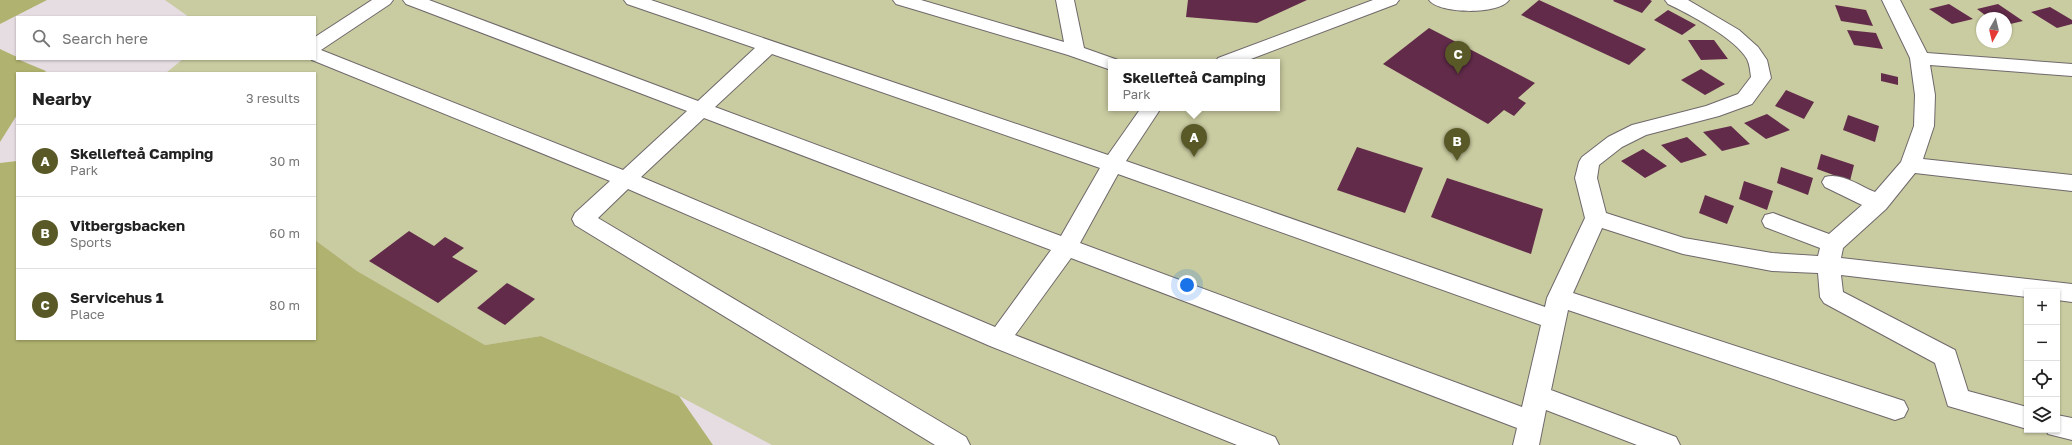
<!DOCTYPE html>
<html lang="en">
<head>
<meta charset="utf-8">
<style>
	:root { --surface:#fff; --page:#f2f2f2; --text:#222; --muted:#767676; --line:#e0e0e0; --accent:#585926 }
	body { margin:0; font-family:"Golos Text",sans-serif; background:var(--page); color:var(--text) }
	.controls { position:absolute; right:12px; bottom:12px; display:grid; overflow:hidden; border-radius:0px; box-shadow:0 1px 3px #0004 }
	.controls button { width:36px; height:36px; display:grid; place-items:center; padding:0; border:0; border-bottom:1px solid var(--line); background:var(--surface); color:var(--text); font:20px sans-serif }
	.compass { position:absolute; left:1976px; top:12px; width:36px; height:36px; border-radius:50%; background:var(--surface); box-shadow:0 1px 3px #0004; rotate:188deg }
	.you { position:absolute; left:1187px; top:285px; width:14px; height:14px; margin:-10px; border:3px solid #fff; border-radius:50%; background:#1a73e8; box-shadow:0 0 0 6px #1a73e833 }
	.badge { display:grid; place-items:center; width:26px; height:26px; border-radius:50%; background:var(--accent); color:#fff; font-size:13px; font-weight:700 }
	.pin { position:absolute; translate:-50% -33px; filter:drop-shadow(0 1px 2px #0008) }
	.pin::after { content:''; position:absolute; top:21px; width:14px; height:12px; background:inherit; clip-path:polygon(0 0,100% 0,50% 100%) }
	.popup { position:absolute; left:1108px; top:59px; width:172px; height:52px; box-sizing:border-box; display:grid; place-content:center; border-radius:0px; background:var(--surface); filter:drop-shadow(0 1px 3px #0005); font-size:13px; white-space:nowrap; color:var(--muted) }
	.popup b { font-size:15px; color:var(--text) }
	.popup::after { content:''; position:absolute; left:50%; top:100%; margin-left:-8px; border:8px solid transparent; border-top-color:var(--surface) }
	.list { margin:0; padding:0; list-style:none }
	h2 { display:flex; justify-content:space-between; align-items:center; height:52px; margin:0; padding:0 16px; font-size:17px }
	h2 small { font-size:13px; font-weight:400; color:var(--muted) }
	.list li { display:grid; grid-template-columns:26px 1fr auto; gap:12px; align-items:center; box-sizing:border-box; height:72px; padding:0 16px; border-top:1px solid var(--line) }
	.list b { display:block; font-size:15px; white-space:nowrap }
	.list p { margin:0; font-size:13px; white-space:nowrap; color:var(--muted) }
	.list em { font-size:13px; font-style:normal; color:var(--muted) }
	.icon { flex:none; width:22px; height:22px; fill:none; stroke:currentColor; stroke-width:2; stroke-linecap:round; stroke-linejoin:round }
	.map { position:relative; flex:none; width:2072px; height:445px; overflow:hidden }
	.search { position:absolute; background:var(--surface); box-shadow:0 1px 3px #0004; left:16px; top:16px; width:300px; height:44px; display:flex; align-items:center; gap:10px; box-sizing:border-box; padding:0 14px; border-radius:0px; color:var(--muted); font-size:15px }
	.panel { position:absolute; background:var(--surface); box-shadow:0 1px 3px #0004; left:16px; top:72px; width:300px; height:268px; border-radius:0px }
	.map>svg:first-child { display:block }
	.green { fill:#c9cba0; fill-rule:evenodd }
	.forest { fill:#b0b26f }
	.building { fill:#622b4a }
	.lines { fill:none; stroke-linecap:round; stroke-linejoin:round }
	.minor-casing { stroke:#6f686b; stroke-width:2 }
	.minor { fill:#fff; fill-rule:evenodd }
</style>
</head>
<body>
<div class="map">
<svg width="2072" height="445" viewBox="0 0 2072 445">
	<rect width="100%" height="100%" fill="#e5dde1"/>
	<!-- green -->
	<path class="green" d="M165 0H2072V445H772L679 396 541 336 485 345 357 271 315 240V73H166L183 59H315V17H189ZM1982 18H2006V42H1982ZM1111 62H1277V108H1111ZM2027 292H2057V430H2027Z"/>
	<!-- forest -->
	<path class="forest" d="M0 0H47L0 24Z
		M0 49 17 57V59L46 71 44 73H17V115L0 142Z
		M17 161V339H315V240L357 271 485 345 541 336 679 396 713 445H0V163Z"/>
	<!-- building -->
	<path class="building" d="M1188 0H1307L1257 23 1186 17Z
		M1539 0 1646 49 1629 65 1521 15Z
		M1614 0H1650L1652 1 1642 13 1613 1Z
		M1949 4 1973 19 1952 24 1929 9Z
		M1998 4 2023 21 2006 25V18H1989L1977 9Z
		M1835 5 1866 10 1873 26 1841 21Z
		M2050 7 2072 20V24L2057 28 2031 12Z
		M1668 10 1696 25 1682 35 1654 20Z
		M1429 28 1535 83 1518 98 1526 103 1514 116 1504 110 1488 124 1383 64Z
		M1847 30 1876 33 1883 49 1854 45Z
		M1688 40H1714L1728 59 1701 60Z
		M1701 69 1725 84 1705 95 1681 80Z
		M1881 73 1898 77V85L1881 81Z
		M1786 90 1814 102 1804 119 1775 106Z
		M1767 114 1790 130 1766 139 1744 123Z
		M1848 115 1879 126 1875 142 1843 130Z
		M1731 126 1750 144 1722 151 1703 132Z
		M1687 137 1707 155 1681 163 1661 145Z
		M1357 147 1423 168 1405 213 1337 190Z
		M1643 149 1667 166 1645 178 1621 161Z
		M1821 154 1854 165 1850 181 1817 169Z
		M1781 167 1813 178 1808 195 1777 183Z
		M1447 178 1543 209 1531 254 1431 217Z
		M1744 181 1773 191 1767 210 1739 199Z
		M1705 195 1734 206 1727 224 1699 213Z
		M409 231 434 246 445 237 464 248 452 257 478 271 438 303 369 261Z
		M507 283 535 299 505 325 477 308Z"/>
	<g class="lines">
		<defs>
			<path id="minor" d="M372 0H393L390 4 321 50 623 170 687 111 406 4 403 0H429L698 101 755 48 627 4 624 0H651L1108 155 1141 108H1161L1126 161 1545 307 1547 298 1585 218 1575 178 1579 162 1582 157 1608 137 1632 125 1706 106 1738 94 1751 77C1750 71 1750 65 1747 59 1735 38 1689 14 1668 4L1665 0H1688L1739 30 1758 47 1767 60 1771 78 1752 104 1719 116 1646 135 1622 147 1599 165 1597 178 1606 213 1684 238 1772 253 1818 256 1820 248 1765 227 1762 221 1765 215 1773 213 1829 234 1862 205 1825 187 1822 182 1825 177C1841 172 1860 186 1875 192L1901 162 1914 126 1915 95 1910 58 1882 0H1900L1927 53 2072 64V76L1930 65 1935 95 1934 126 1923 159 2072 175V191L1915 173 1886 209 1843 248 1841 258 2072 284V302L2057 300V292H2027V297L1841 275 1843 292 1955 350 1968 391 2027 407V429L1948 406 1935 363 1824 303 1820 297 1818 273 1772 271 1683 254 1602 228 1573 293 1895 398 1904 401 1908 409 1904 417 1895 420 1568 310 1551 390 1676 437 1680 445H1637L1546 410 1539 445H1513L1517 428 1071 258 1015 335 1275 437 1279 445H1237L990 346 628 189 598 218 966 437 970 445H935L575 225 572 219 575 213 610 181 312 60 311 59H315V37ZM772 54 1100 168 1061 236 715 107ZM704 118 1051 250 995 327 641 177ZM1118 174 1541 325 1522 407 1080 243Z
				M893 0H921L1064 42 1056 0H1074L1084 48 1118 60 1119 62H1111V70L1068 55 896 4Z
				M1373 0H1399L1396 4 1243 62H1215L1218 58Z
				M1429 0H1509C1499 15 1439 14 1429 0Z
				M2057 415 2072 418V440L2048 434 2046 430H2057Z"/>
		</defs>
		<!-- minor casing -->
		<use href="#minor" class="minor-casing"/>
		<!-- minor -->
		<use href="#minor" class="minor"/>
	</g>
</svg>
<div class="controls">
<button>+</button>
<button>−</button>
<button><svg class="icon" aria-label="locate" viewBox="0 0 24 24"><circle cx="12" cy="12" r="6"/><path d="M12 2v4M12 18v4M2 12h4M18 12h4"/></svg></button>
<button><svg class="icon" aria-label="layers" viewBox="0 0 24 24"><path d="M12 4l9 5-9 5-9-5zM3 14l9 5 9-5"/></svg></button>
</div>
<svg class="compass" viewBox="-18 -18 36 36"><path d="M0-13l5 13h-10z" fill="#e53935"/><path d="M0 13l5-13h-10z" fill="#767676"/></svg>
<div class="you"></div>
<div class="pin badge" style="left:1194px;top:157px">A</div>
<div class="popup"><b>Skellefteå Camping</b>Park</div>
<div class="pin badge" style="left:1457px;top:161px">B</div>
<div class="pin badge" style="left:1458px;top:74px">C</div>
<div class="search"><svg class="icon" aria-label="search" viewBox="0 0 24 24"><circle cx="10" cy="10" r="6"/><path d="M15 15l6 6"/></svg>Search here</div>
<section class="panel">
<h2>Nearby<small>3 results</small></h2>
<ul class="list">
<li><span class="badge">A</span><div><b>Skellefteå Camping</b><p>Park</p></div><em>30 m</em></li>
<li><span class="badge">B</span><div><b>Vitbergsbacken</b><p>Sports</p></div><em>60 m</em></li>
<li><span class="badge">C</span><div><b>Servicehus 1</b><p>Place</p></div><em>80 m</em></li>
</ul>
</section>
</div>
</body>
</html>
